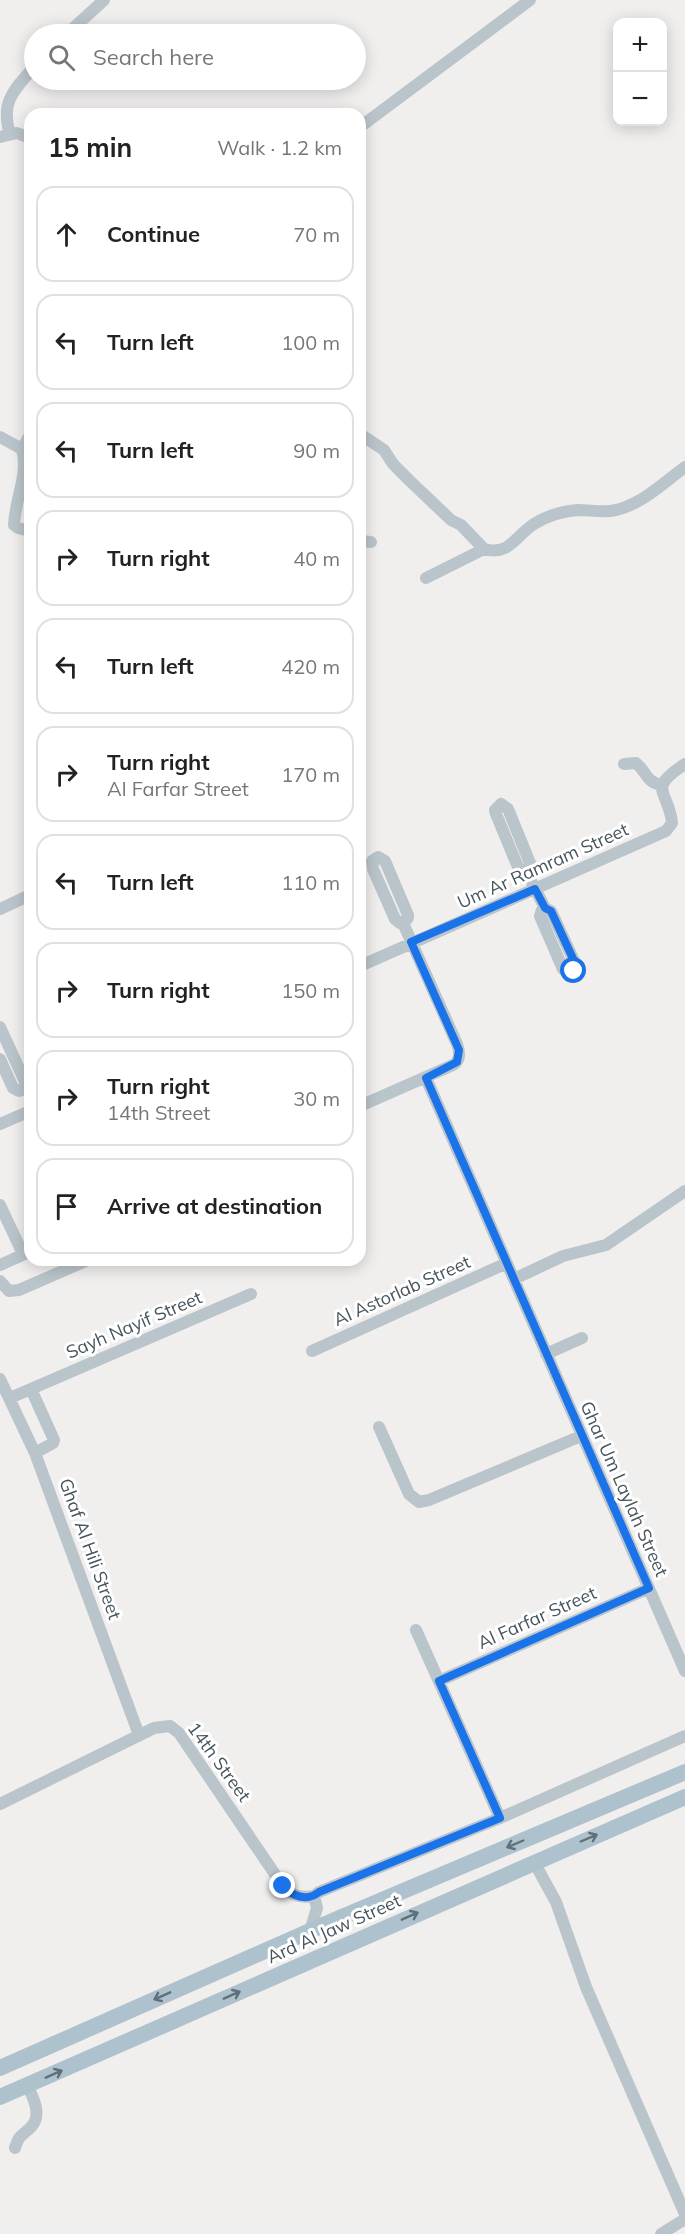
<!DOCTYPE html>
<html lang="en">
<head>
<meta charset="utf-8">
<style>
	:root { --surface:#fff; --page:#f6f6f6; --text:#222; --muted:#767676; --line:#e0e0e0 }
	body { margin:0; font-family:Mulish,sans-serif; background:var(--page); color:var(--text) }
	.controls { position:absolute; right:18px; top:18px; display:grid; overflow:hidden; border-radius:12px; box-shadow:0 3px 15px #0003 }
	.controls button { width:54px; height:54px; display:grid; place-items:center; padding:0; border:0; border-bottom:2px solid var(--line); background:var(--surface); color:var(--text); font:30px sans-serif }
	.stop { position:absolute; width:18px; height:18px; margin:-14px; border:4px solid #1a73e8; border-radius:50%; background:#fff }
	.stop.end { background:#1a73e8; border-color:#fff; box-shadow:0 2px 6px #0008 }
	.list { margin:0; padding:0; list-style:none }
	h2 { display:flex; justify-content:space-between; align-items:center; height:78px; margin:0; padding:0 24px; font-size:26px }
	h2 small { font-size:20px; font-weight:400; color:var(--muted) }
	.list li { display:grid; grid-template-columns:39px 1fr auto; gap:18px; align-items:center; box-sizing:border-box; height:96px; margin:0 12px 12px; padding:0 12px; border:2px solid var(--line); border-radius:18px }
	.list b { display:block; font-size:22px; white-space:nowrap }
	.list p { margin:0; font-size:20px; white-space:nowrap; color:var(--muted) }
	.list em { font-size:20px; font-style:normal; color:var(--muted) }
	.icon { flex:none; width:33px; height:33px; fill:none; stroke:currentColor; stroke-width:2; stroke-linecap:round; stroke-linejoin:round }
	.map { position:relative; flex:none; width:685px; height:2234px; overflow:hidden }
	.search { position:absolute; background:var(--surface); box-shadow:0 3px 15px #0003; left:24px; top:24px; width:342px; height:66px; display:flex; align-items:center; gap:15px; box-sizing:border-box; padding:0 21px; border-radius:33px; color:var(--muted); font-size:22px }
	.panel { position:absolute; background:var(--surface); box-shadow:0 3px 15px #0003; left:24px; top:108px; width:342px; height:1158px; border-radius:18px }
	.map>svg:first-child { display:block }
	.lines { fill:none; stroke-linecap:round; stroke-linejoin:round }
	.minor { stroke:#bac5cb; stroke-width:12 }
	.major { stroke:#aec2cd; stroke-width:16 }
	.oneway { stroke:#607078 }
	.route { stroke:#1a73e8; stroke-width:8 }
	.labels { text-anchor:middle; stroke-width:6; stroke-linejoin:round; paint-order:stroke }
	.street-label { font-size:18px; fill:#46545c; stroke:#fff }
</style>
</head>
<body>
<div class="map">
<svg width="685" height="2234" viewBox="0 0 685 2234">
	<rect width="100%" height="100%" fill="#f1eeee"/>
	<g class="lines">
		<!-- minor -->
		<path class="minor" d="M67 34 104 0
			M360 127 530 0
			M10 134C0 102 14 90 34 67
			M0 137 17 133 30 138
			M360 434 384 450 393 464 410 481 451 520 461 525 484 549
			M30 435 22 449C29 474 15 499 14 525L18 528 30 531
			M0 437 22 449
			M360 541 371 542
			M426 578 484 549C510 556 515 536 534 524 547 516 563 511 578 510 588 510 599 512 610 511 638 508 663 483 685 467
			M624 764 636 763C648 773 645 782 662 785
			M501 804 508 809 530 863 531 866 526 871H523L518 867 496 814 495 810Z
			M378 857 385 861 408 915V918L403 923H400L395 919 373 869 372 861Z
			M526 871 545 908
			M545 908 551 911 575 963 574 971 570 973 563 969 540 916 542 910Z
			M0 909 30 895
			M360 966 666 831 672 823C669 790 645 790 685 764
			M0 1027 26 1084 23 1090 19 1091 13 1088 0 1059
			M426 1078 685 1671
			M360 1106 453 1065C461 1060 460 1052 457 1044L403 923
			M0 1124 30 1111
			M0 1205 23 1254
			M0 1265 29 1252
			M514 1279 563 1256 606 1245 685 1191
			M0 1281 9 1291 19 1290 88 1260
			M312 1351 507 1263
			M546 1354 582 1338
			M0 1379 35 1453 139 1735
			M31 1389 54 1440 53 1443 35 1453
			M10 1398 251 1294
			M379 1427 409 1494 419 1502 429 1500 581 1436
			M416 1630 500 1818
			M439 1681 649 1588
			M0 1804 154 1728 170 1726 179 1733 283 1886C292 1896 301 1898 314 1896
			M534 1862 556 1902 586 1987 685 2214
			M310 1931 317 1908 314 1896 319 1892 500 1818 685 1736
			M15 2148C20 2132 23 2136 32 2126 42 2114 33 2097 27 2085
			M661 2234 685 2219"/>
		<!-- major -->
		<path class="major" d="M0 2068 337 1919 685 1772
			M0 2097 685 1797"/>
	</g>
	<!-- one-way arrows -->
	<defs><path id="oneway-shaft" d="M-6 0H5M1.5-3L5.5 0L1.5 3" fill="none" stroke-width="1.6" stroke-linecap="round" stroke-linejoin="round" transform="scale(1.5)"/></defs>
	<g class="oneway">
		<use href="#oneway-shaft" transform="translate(589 1838) rotate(-23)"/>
		<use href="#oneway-shaft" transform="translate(515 1844) rotate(157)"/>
		<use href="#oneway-shaft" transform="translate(410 1916) rotate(-24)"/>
		<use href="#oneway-shaft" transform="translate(232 1995) rotate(-24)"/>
		<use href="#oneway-shaft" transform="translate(162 1996) rotate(156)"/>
		<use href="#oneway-shaft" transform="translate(54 2074) rotate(-24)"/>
	</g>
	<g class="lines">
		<!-- route -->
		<path class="route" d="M283 1886C292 1896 307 1902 319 1892L500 1818 439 1681 649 1588 426 1078 457 1062 459 1050 411 942 535 889 545 908 551 911 575 963 574 971"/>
	</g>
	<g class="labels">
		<!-- street labels -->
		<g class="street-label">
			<text transform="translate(543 866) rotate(-24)" y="6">Um Ar Ramram Street</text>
			<text transform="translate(402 1291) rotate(-24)" y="6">Al Astorlab Street</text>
			<text transform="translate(134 1325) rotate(-23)" y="6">Sayh Nayif Street</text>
			<text transform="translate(624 1489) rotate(66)" y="6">Ghar Um Laylah Street</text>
			<text transform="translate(90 1549) rotate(70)" y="6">Ghaf Al Hili Street</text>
			<text transform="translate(537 1618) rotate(-24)" y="6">Al Farfar Street</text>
			<text transform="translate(219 1762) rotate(54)" y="6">14th Street</text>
			<text transform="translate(334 1929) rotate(-24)" y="6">Ard Al Jaw Street</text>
		</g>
	</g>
</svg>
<div class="controls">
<button>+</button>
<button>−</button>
</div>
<div class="stop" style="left:574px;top:971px"></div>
<div class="stop end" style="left:283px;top:1886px"></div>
<div class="search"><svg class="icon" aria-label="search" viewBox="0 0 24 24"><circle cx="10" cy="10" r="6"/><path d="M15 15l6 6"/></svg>Search here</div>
<section class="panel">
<h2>15 min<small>Walk · 1.2 km</small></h2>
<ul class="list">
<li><svg class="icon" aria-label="ahead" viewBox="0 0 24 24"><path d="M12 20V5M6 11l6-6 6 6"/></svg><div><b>Continue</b></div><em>70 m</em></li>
<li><svg class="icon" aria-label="left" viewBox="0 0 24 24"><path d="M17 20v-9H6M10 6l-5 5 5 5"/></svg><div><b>Turn left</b></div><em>100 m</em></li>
<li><svg class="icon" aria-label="left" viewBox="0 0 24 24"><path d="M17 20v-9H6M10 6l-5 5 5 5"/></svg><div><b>Turn left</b></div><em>90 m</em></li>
<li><svg class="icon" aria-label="right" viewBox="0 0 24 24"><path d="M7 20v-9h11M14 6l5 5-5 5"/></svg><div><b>Turn right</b></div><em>40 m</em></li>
<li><svg class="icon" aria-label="left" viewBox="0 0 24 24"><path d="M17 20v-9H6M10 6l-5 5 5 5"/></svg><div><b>Turn left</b></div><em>420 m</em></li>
<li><svg class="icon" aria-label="right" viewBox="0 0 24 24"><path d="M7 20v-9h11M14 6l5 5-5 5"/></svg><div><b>Turn right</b><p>Al Farfar Street</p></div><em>170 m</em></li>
<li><svg class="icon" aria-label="left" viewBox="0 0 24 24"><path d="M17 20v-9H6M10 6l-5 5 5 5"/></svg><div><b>Turn left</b></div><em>110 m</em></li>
<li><svg class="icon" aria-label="right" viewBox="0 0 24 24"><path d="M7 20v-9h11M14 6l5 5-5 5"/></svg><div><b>Turn right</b></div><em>150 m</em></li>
<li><svg class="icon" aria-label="right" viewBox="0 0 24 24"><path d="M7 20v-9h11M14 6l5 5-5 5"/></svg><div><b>Turn right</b><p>14th Street</p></div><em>30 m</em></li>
<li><svg class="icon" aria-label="arrive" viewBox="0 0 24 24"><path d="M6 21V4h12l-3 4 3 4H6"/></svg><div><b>Arrive at destination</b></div></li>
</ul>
</section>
</div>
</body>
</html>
